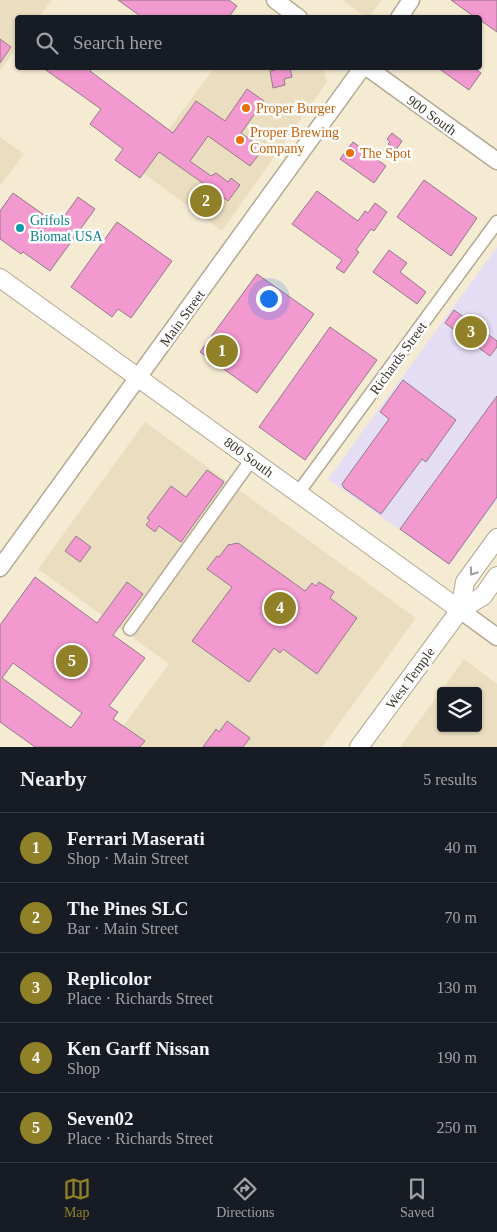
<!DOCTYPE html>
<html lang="en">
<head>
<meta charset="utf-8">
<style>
	:root { --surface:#171b24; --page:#242831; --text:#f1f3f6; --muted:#9ea1a6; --line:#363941; --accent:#908128 }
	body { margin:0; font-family:Georgia,serif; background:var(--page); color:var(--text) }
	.controls { position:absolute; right:15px; bottom:15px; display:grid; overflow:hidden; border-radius:5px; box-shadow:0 1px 4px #0004 }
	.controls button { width:45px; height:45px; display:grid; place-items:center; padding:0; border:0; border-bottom:1px solid var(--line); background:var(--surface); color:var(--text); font:25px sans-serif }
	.you { position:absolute; left:268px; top:298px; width:18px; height:18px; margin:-12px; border:4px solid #fff; border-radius:50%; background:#1a73e8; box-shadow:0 0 0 8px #1a73e833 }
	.badge { display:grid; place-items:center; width:32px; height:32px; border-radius:50%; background:var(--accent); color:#fff; font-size:16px; font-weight:700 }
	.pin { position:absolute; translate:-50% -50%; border:2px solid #fff; box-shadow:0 1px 5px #0006 }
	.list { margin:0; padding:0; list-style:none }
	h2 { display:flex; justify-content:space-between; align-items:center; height:65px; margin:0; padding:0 20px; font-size:21px }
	h2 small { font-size:16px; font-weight:400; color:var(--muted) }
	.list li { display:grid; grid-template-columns:32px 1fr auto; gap:15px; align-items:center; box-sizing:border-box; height:70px; padding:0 20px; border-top:1px solid var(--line) }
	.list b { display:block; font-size:19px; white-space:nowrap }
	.list p { margin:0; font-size:16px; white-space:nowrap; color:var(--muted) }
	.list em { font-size:16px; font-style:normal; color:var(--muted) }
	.icon { flex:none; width:28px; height:28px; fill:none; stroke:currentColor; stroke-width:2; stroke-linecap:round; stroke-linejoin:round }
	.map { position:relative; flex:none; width:497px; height:747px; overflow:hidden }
	.search { position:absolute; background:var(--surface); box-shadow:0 1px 4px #0004; left:15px; right:15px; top:15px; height:55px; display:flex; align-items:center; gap:12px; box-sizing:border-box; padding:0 18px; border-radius:5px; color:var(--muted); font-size:19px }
	.sheet { height:415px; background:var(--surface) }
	nav { display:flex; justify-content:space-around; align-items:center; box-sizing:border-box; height:70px; border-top:1px solid var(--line); background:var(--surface); font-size:14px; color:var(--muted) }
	nav a { display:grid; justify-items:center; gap:2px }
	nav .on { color:var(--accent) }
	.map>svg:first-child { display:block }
	.built { fill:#ebdec0 }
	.industrial { fill:#e5ddf3 }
	.building { fill:#f299d0; stroke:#917b88; fill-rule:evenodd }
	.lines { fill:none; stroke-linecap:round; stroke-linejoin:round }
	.minor-casing { stroke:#b3a993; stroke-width:15 }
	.tertiary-casing { stroke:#b3a993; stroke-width:19 }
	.secondary-casing { stroke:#b3a993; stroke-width:20 }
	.minor { stroke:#fff; stroke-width:12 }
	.tertiary { stroke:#fff; stroke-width:16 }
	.secondary { stroke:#fff; stroke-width:18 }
	.oneway { stroke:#9e9c97 }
	.food-dot { fill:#e8710a; stroke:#fff; stroke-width:2 }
	.culture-dot { fill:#0f9aa8; stroke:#fff; stroke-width:2 }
	.labels { text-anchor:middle; stroke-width:5; stroke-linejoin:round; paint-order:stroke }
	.food-label { font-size:14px; fill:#c56008; stroke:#fff; text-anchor:start }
	.street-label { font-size:14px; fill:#3c382f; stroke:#fff }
	.culture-label { font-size:14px; fill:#0d838f; stroke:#fff; text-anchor:start }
</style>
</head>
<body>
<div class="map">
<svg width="497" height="747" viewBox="0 0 497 747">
	<rect width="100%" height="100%" fill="#f5ebd3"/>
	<!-- built -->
	<path class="built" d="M0 0H52L39 17 18 18 17 47 0 71Z
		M342 0H382L369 17 367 18Z
		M214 68H324L327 82 222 231 139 170Z
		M0 137 24 154 0 186Z
		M145 422 416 618 322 747H108L169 664 38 569Z
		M464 659 497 684V747H400L441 691V728H478V691H441Z"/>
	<!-- industrial -->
	<path class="industrial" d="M497 247V500L449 565 328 479Z"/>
	<!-- building -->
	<path class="building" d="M118 0H229L237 6 228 18H143Z
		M451 0H497V32L480 20V18H476Z
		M0 39 11 47 0 63Z
		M43 68H92L90 71 173 133 196 101 225 121 247 89 264 101 241 133 263 149 250 166 208 136 190 161 211 176 216 173 228 182 231 178 240 185 228 201 224 198 212 215 192 200 204 184 159 152 140 178 115 160 123 149 90 124 101 109Z
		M275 68H290L292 77 284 79 285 85 273 88 270 71 275 70Z
		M438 68H474L481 73 469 90Z
		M392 133 402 141 396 150 388 144 390 142 387 139Z
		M353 142 386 166 374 183 340 159Z
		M424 180 477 218 451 256 397 217Z
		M317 191 358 221 365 211 368 213 375 203 387 212 374 231 371 229 356 250 359 252 344 273 336 268 342 260 292 224Z
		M13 193 58 225 78 197 95 209 50 271 23 252 21 254 0 239V211Z
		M117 222 172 261 131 318 118 309 112 317 71 287Z
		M389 250 407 263 400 272 426 292 417 304 373 272Z
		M257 274 314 314 257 393 200 352Z
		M454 310 497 341V347L490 356 445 323Z
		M330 327 377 360 305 460 259 427Z
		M403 380 456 420 426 462 422 459 381 514 344 488 342 484 389 419 380 412Z
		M497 396V497L449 564 400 529Z
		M207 470 224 482 181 542 159 526 155 532 146 525 150 520 147 518 171 486 186 497Z
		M76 536 91 547 80 562 65 551Z
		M238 543 305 591 312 583 316 586 319 582 334 592 330 598 357 618 317 674 283 649 280 653 274 648 249 682 192 641 232 587 207 569 217 556 219 557 228 545Z
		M35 577 97 623 127 582 143 594 113 635 145 658 109 706 118 712 113 719 145 741 140 747H35L0 722V625ZM13 663 82 713 71 728 2 678Z
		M227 721 250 738 243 747H203L216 729 219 732Z"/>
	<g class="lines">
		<defs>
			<path id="minor" d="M298 493 497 222
				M130 629 252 459"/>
			<path id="tertiary" d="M275 0 299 18
				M399 18 411 0
				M368 68 497 161
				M0 568 362 68
				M460 610 497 637"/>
			<path id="secondary" d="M0 278 460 610
				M460 610 465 582 497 538
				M359 747 460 610 483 596 497 576"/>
		</defs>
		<!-- minor casing -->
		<use href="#minor" class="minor-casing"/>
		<!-- tertiary casing -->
		<use href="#tertiary" class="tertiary-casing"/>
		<!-- secondary casing -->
		<use href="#secondary" class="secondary-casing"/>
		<!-- minor -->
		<use href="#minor" class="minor"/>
		<!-- tertiary -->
		<use href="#tertiary" class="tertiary"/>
		<!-- secondary -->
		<use href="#secondary" class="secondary"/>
	</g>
	<!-- one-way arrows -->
	<defs><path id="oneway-chevron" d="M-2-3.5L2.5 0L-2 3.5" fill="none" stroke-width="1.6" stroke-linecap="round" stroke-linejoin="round" transform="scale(1.25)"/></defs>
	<use class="oneway" href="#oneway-chevron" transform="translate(473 572) rotate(126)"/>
	<!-- markers -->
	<g class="food-dot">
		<circle cx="246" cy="108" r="5"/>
		<circle cx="240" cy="140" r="5"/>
		<circle cx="350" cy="153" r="5"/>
	</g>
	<circle class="culture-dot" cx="20" cy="228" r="5"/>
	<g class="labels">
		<!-- food labels -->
		<g class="food-label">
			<text x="256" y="113">Proper Burger</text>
			<text x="250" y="137">Proper Brewing<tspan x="250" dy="16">Company</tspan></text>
			<text x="360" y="158">The Spot</text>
		</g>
		<!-- street labels -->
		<g class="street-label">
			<text transform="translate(432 115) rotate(36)" y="5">900 South</text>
			<text transform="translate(182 318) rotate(-54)" y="5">Main Street</text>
			<text transform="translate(398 358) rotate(-54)" y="5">Richards Street</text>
			<text transform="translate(249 457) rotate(36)" y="5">800 South</text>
			<text transform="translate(410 678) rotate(-54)" y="5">West Temple</text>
		</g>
		<!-- culture labels -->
		<g class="culture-label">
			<text x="30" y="225">Grifols<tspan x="30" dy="16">Biomat USA</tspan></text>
		</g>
	</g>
</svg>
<div class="controls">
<button><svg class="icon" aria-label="layers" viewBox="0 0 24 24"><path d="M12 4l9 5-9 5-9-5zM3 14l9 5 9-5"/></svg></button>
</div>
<div class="you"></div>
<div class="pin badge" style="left:222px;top:351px">1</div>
<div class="pin badge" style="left:206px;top:201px">2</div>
<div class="pin badge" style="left:471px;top:332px">3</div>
<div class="pin badge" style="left:280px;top:608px">4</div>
<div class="pin badge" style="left:72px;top:661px">5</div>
<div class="search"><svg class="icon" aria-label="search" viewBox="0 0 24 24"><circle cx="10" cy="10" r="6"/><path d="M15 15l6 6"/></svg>Search here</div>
</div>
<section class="sheet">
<h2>Nearby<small>5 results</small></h2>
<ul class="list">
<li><span class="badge">1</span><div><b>Ferrari Maserati</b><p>Shop · Main Street</p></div><em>40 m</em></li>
<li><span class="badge">2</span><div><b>The Pines SLC</b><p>Bar · Main Street</p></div><em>70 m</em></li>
<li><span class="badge">3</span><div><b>Replicolor</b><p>Place · Richards Street</p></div><em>130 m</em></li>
<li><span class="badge">4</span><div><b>Ken Garff Nissan</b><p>Shop</p></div><em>190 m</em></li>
<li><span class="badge">5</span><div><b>Seven02</b><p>Place · Richards Street</p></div><em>250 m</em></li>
</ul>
</section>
<nav>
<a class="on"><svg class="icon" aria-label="map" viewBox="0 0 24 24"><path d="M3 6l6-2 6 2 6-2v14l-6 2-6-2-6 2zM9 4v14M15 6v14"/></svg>Map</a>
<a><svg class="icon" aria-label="directions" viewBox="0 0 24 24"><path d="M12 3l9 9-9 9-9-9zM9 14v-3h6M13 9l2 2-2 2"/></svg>Directions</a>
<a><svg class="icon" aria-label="saved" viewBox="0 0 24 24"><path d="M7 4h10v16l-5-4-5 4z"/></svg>Saved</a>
</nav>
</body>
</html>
